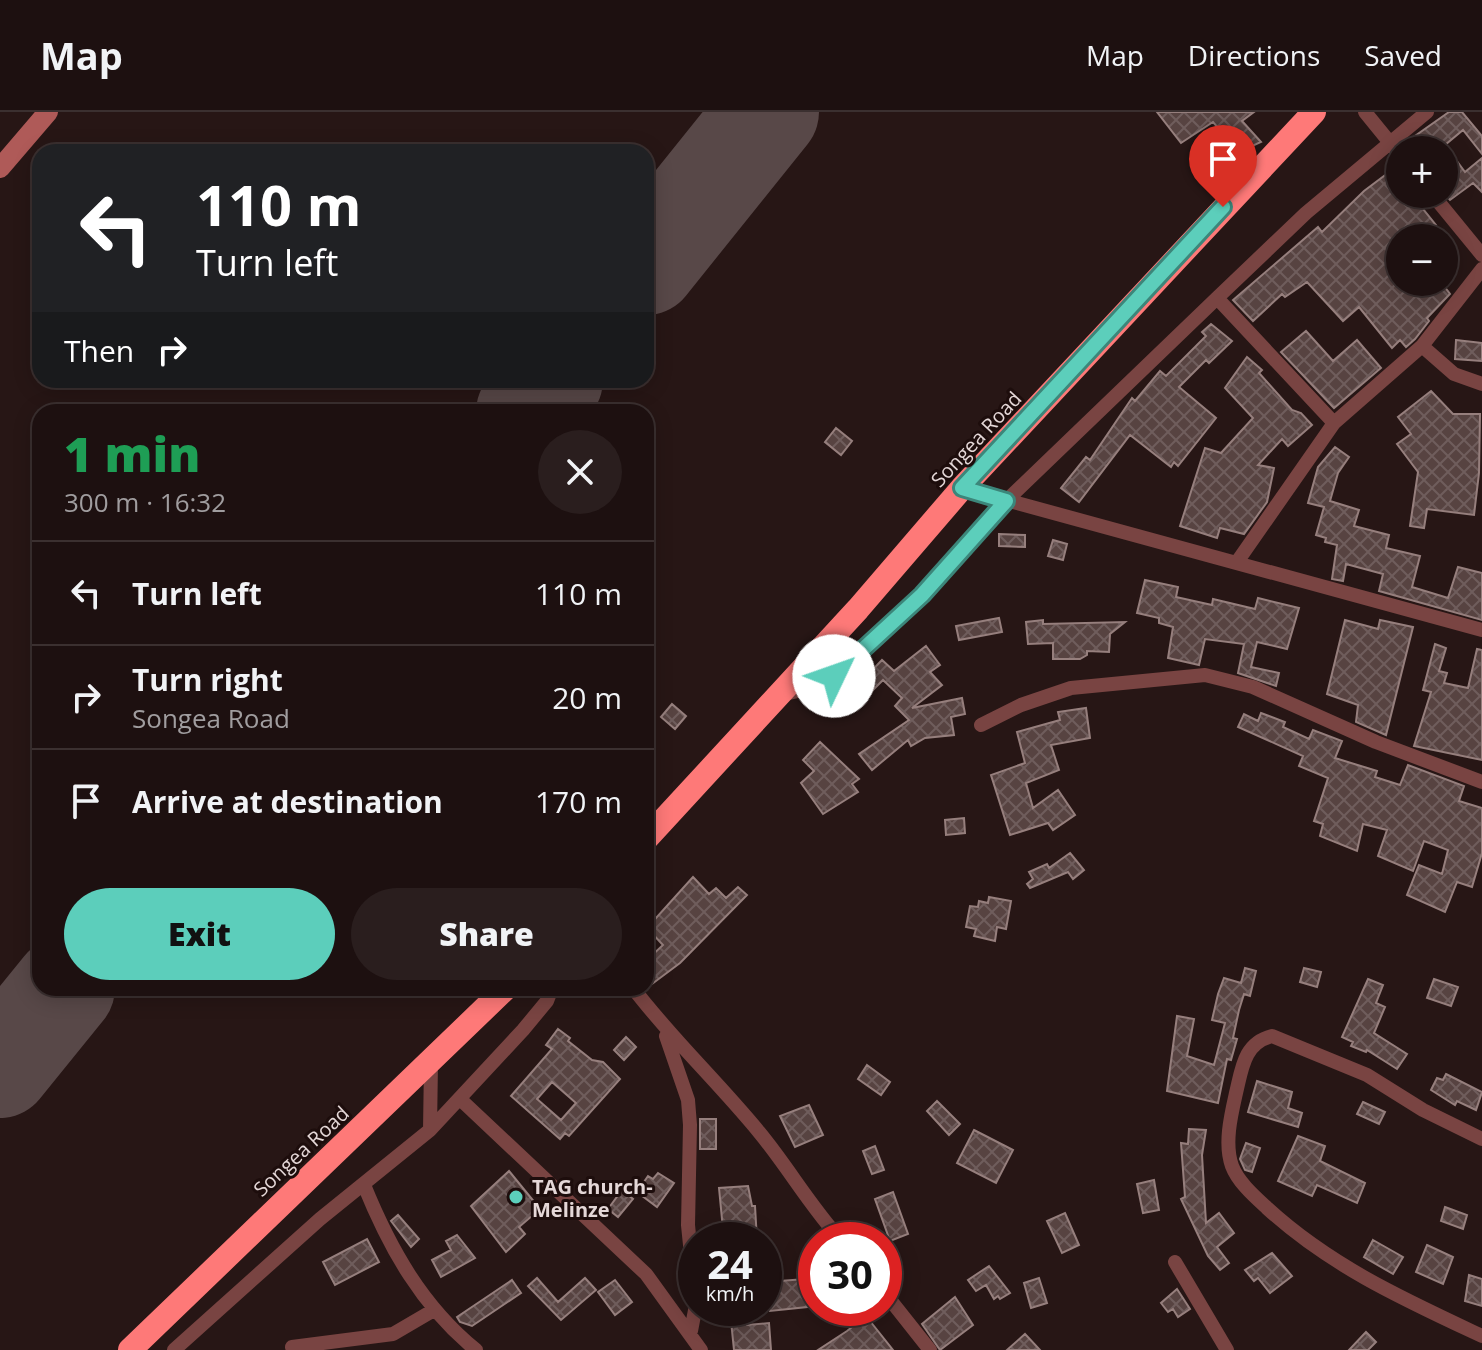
<!DOCTYPE html>
<meta charset="utf-8">
<style>
body{margin:0;font-family:"Open Sans",sans-serif;background:#2a1e1e;color:#f1f3f6;height:100vh;display:flex;flex-direction:column;font-size:30px;white-space:nowrap}
*{box-sizing:border-box;margin:0}
p{font-size:26px;color:#a09d9f}
.icon{flex:none;width:44px;height:44px;fill:none;stroke:currentColor;stroke-width:2;stroke-linecap:round;stroke-linejoin:round}
.map{position:relative;flex:1;overflow:hidden}
.panel{position:absolute;left:32px;top:292px;width:622px;height:592px;display:flex;flex-direction:column;background:#1d1010;border-radius:24px;box-shadow:0 4px 20px #0003,0 0 0 2px #3b3030}
.panel>*{flex:none}
.top-card{position:absolute;left:32px;top:32px;width:622px;height:244px;border-radius:24px;box-shadow:0 4px 20px #0003,0 0 0 2px #3b3030;background:#202124;color:#fff;overflow:hidden}
.buttons{position:absolute;left:1386px;top:24px;display:grid;gap:16px}
.buttons a{display:grid;place-items:center;width:72px;height:72px;border-radius:50%;background:#1d1010;box-shadow:0 4px 20px #0003,0 0 0 2px #3b3030;font-size:40px}
.speed{position:absolute;left:678px;top:1110px;display:flex;gap:16px;font-size:40px;font-weight:700;text-align:center}
.speed>*{display:grid;place-content:center;width:104px;height:104px;border-radius:50%;background:#1d1010;box-shadow:0 4px 20px #0003,0 0 0 2px #3b3030;line-height:1}
.speed small{font-size:20px;font-weight:400}
.speed .limit{border:12px solid #d22;background:#fff;color:#111}
.pin{position:absolute;display:grid;place-items:center;width:68px;height:68px;color:#fff;margin:-82px -34px;border-radius:50% 50% 50% 0;rotate:-45deg;box-shadow:0 0 8px #0007}
.pin .icon{rotate:45deg}
.me{position:absolute;width:88px;margin:-44px;rotate:48deg;stroke-linejoin:round;filter:drop-shadow(0 0 6px #0008)}
.turn{display:flex;align-items:center;gap:28px;height:168px;padding:0 32px;font-size:36px}
.turn .icon{width:104px;height:104px;stroke-width:2.5}
.turn b{display:block;font-size:56px;line-height:68px}
.then{display:flex;align-items:center;height:76px;padding:0 32px;background:#0003;gap:16px;font-size:30px}
.round{display:grid;place-items:center;flex:none;width:84px;height:84px;border-radius:42px;background:#2a1e1e}
.head{display:flex;align-items:center;justify-content:space-between;height:136px;padding:0 32px}
h1{font-size:48px;font-weight:800;line-height:60px;color:#1e9e55}
.cta{display:flex;gap:16px;margin-top:auto;padding:16px 32px}
.cta a{flex:1;height:92px;border-radius:48px;background:#5ccebb;color:#111;font-size:32px;font-weight:800;line-height:92px;text-align:center}
.cta a+a{background:#2a1e1e;color:#f1f3f6}
ul{padding:0;list-style:none}
li{display:flex;align-items:center;gap:24px;height:104px;padding:0 32px;border-top:2px solid #3b3030}
li div{flex:1}
li b{display:block;font-size:30px}
li em{font-style:normal}
header{display:flex;align-items:center;gap:48px;box-sizing:border-box;height:112px;padding:0 40px;background:#1d1010;border-bottom:2px solid #3b3030}
header strong{font-size:38px}
nav{display:flex;gap:44px;margin-inline-start:auto;font-size:28px}
.map>svg:first-child{display:block}
.lines{fill:none;stroke-linecap:round;stroke-linejoin:round}
.runway{stroke:#584848;stroke-width:102}
.building{fill:url(#building-cross-hatch);stroke:#967f7d;stroke-width:2;fill-rule:evenodd}
.street{stroke:#794442;stroke-width:14}
.secondary{stroke:#af5a58;stroke-width:20}
.highway{stroke:#fe7978;stroke-width:24}
.route-casing{stroke:#3c867a;stroke-width:20}
.route{stroke:#5ccebb;stroke-width:14}
.poi-dot{fill:#5ccebb;stroke:#1d0d0c;stroke-width:3}
.labels{text-anchor:middle;dominant-baseline:central;stroke-width:6;stroke-linejoin:round;paint-order:stroke}
.street-label{font-size:20px;fill:#e4d7d7;stroke:#1d0d0c}
.poi-label{font-size:20px;font-weight:bold;fill:#e4d7d7;stroke:#1d0d0c;text-anchor:start}
</style>
<header>
<strong>Map</strong>
<nav><a>Map</a><a>Directions</a><a>Saved</a></nav>
</header>
<div class="map">
<svg width="1482" height="1238" viewBox="0 0 1482 1238">
<defs>
<pattern id="building-cross-hatch" width="8" height="8" patternUnits="userSpaceOnUse" patternTransform="scale(2)"><rect width="8" height="8" fill="#574341"/><path d="M0 0l8 8M0 8l8-8" fill="none" stroke="#6f5d5c"/></pattern>
</defs>
<rect width="100%" height="100%" fill="#271615"/>
<g class="lines">
<path class="runway" d="M646 152 768 0
M527 300 552 268
M0 955 64 876"/>
</g>
<path class="building" d="M1157 0H1254L1242 9 1261 30 1239 40 1213 10 1181 31Z
M1449 0H1462L1482 24V42L1463 18 1445 33 1465 60 1482 46V80L1473 71 1450 88 1444 81V38H1410L1405 31Z
M1392 58 1400 69V82H1411L1436 113 1420 126H1400V170H1441L1450 182 1427 206 1429 209 1415 227 1406 235 1400 228 1392 236 1359 195 1343 209 1307 170 1285 185 1282 182 1253 209 1233 188 1318 115 1322 120 1364 79Z
M1211 212 1232 229 1209 251 1206 248 1179 275 1216 306 1178 354 1174 350 1171 355 1130 323 1079 390 1061 376 1086 345 1090 348 1132 286 1135 289 1160 259 1166 264 1206 224 1202 220Z
M1306 219 1333 249 1357 228 1381 256 1334 296 1281 240Z
M1456 228 1482 231V249L1455 247Z
M1247 245 1262 258 1259 261 1292 298 1301 301 1312 313 1288 334 1282 327 1258 353 1274 356 1267 390 1244 422 1220 416 1217 426 1180 414 1205 336 1221 341 1253 306 1225 276Z
M1431 279 1453 302H1480L1479 361 1474 403 1427 397 1424 416 1410 414 1418 360 1397 332 1411 322 1398 305Z
M836 316 852 329 841 343 825 330Z
M1335 335 1349 345 1338 361 1330 389 1359 398 1354 414 1389 423 1386 436 1420 444 1412 475 1448 486 1458 455 1482 461V508L1379 479 1383 462 1346 452 1343 469 1332 467 1337 433 1325 430 1326 426 1316 423 1324 395 1308 391 1318 355Z
M999 422 1025 423V435L999 434Z
M1053 428 1067 432 1063 448 1048 444Z
M1145 468 1178 475 1176 485 1212 493 1213 487 1255 497 1258 486 1299 496 1287 537 1257 530 1251 555 1279 561 1276 574 1238 561 1244 532 1205 527 1199 553 1168 546 1173 515 1159 511V506L1137 501Z
M999 506 1002 520 959 528 956 514Z
M1043 508V512L1125 510 1110 522 1109 540 1087 539V543L1080 547H1053V531L1028 532 1026 510Z
M1345 508 1378 517 1380 508 1413 515 1386 623 1356 610 1358 593 1327 582Z
M1435 532 1446 536 1439 559 1447 561 1444 571 1468 576 1477 537 1482 538V648L1414 634 1431 580 1423 578Z
M926 534 940 553 930 560 942 573 912 596 962 586 965 602 951 605 954 623 925 626 911 634 908 628 872 658 859 642 909 608 895 594 902 586 883 568 869 582 859 572 882 548 894 559Z
M672 592 686 604 675 617 661 605Z
M1086 596 1090 626 1051 633 1059 658 1026 671 1033 696 1058 678 1075 703 1053 718 1048 711 1010 723 991 663 1025 651 1017 620 1060 608 1058 600Z
M1261 601 1285 610 1283 615 1309 627 1313 618 1342 629 1335 646 1377 659 1375 665 1400 673 1408 653 1464 674 1459 689 1482 696V741L1472 775 1457 770 1445 800 1407 783 1419 753 1442 762 1448 738 1424 729 1413 759 1378 744 1387 718 1363 712 1357 739 1320 724 1323 712 1314 709 1328 666 1299 654 1303 644 1238 615 1244 602 1258 609Z
M820 630 859 667 852 672 858 680 823 702 801 671 814 659 803 648Z
M964 706 965 721 946 723 945 708Z
M1070 741 1084 758 1073 767 1068 760 1030 776 1027 772 1033 767 1029 760 1047 752 1049 756Z
M693 765 709 782 716 776 726 786 738 775 747 783 680 851 652 872 646 865V849L663 833 647 816Z
M989 785 1011 789 1006 817 997 815 995 829 974 824 976 817 966 815 970 794 978 795 979 789 988 791Z
M1245 856 1256 859 1250 884 1244 882 1239 898 1233 926 1237 927 1231 948 1227 947 1218 991 1167 979 1177 904 1194 907 1187 944 1214 953 1225 911 1212 908 1218 882 1224 866 1241 871Z
M1304 856 1321 860 1317 875 1300 870Z
M1368 867 1383 873 1376 891 1385 895 1374 921 1407 942 1397 957 1367 938 1366 940 1351 934 1353 930 1342 925Z
M1434 867 1458 875 1451 894 1427 886Z
M558 917 570 926 568 929 592 948 603 950 620 967 569 1024 565 1021 560 1027 511 984 552 937 546 933ZM552 970 576 991 561 1008 537 987Z
M626 925 636 935 624 948 614 938Z
M867 953 890 970 881 983 858 967Z
M1446 962 1482 980 1476 998 1457 989 1455 993 1431 978 1437 966 1443 968Z
M1257 969 1292 980 1288 996 1302 1001 1298 1015 1248 1000Z
M937 989 960 1012 949 1023 927 999Z
M1363 990 1385 1000 1379 1012 1357 1002Z
M809 993 823 1023 795 1035 780 1004Z
M700 1007H716V1037H700Z
M1189 1017 1206 1018 1202 1043 1206 1111 1219 1101 1234 1121 1217 1135 1229 1151 1220 1158 1208 1144 1181 1087 1185 1085 1181 1031 1188 1032Z
M974 1018 1013 1038 996 1071 957 1051Z
M1298 1024 1325 1034 1320 1049 1365 1071 1357 1091 1317 1073 1312 1084 1278 1069Z
M1246 1031 1260 1036 1252 1060 1245 1058 1240 1047Z
M875 1034 884 1058 872 1062 863 1039Z
M509 1059 540 1097 519 1115 525 1122 506 1140 471 1094Z
M658 1061 674 1071 657 1095 637 1080 648 1064 653 1067Z
M1154 1068 1159 1098 1143 1101 1137 1072Z
M748 1074 752 1094H755L757 1128H724L719 1076Z
M622 1078 633 1087 618 1105 608 1097Z
M893 1080 908 1122 890 1129 875 1087Z
M1445 1095 1467 1103 1463 1117 1441 1109Z
M1065 1101 1079 1133 1062 1141 1047 1109Z
M398 1103 419 1127 411 1135 391 1109Z
M457 1123 475 1146 441 1165 432 1148 451 1138 446 1129Z
M367 1127 379 1150 335 1173 323 1150Z
M1373 1128 1403 1145 1393 1162 1364 1145Z
M1427 1133 1453 1145 1443 1172 1416 1160Z
M1272 1141 1292 1164 1270 1181 1258 1166 1254 1169 1245 1158Z
M989 1154 1010 1181 1000 1187 998 1184 994 1187 986 1173 976 1179 968 1168Z
M1469 1163 1482 1167V1194L1465 1189Z
M537 1166 558 1190 585 1166 596 1178 561 1208 528 1174Z
M1039 1166 1047 1191 1031 1196 1024 1171Z
M805 1167 807 1195 770 1199 767 1170Z
M512 1168 521 1181 472 1214 460 1210 457 1205Z
M615 1168 632 1190 615 1203 598 1180Z
M1177 1177 1190 1197 1178 1205 1173 1197 1168 1200 1161 1191Z
M955 1185 973 1213 940 1238 922 1212Z
M717 1196H744L747 1213 769 1211 771 1238H734L731 1209 720 1211Z
M866 1204 893 1238H818L847 1219Z
M1366 1220 1376 1230 1368 1238H1349Z
M1025 1222 1040 1238H1007Z"/>
<g class="lines">
<path class="street" d="M1365 0 1400 43
M1432 82 1482 143
M1217 186 1334 311
M1422 234 1454 262 1482 272
M962 376 1482 518
M1237 450 1334 311 1422 234 1482 157
M780 583 807 577 834 564 865 536 922 483 1006 389 1217 186 1306 101 1427 0
M981 613 1021 593 1071 576 1205 563 1253 575 1376 630 1482 670
M633 876C672 927 718 970 759 1020 788 1055 810 1094 841 1128
M666 924 688 988 690 1013 688 1113 696 1193 691 1219
M460 987 646 1162 701 1238
M430 1018 431 951
M1482 1027 1423 998 1367 963 1272 924C1244 931 1242 956 1236 981 1231 1003 1224 1032 1232 1054 1238 1070 1254 1084 1267 1096 1330 1154 1405 1188 1482 1224
M364 1073C390 1137 422 1194 476 1238
M1175 1150 1227 1238
M884 1180 930 1238
M292 1235 393 1222 434 1198
M174 1238 320 1107 430 1018 523 918 547 889 552 876"/>
<path class="secondary" d="M0 56 48 0"/>
<path class="highway" d="M646 727 858 497 962 376 1314 0
M130 1238 506 876"/>
</g>
<g class="lines">
<g class="route-casing">
<path id="route" d="M834 564 922 483 1006 389 962 376 1223 95"/>
</g>
<use href="#route" class="route"/>
</g>
<circle class="poi-dot" cx="516" cy="1085" r="8"/>
<g class="labels">
<g class="street-label">
<text transform="translate(976 327) rotate(-47)">Songea Road</text>
<text transform="translate(301 1039) rotate(-43)">Songea Road</text>
</g>
<g class="poi-label">
<text x="532" y="1074">TAG church-<tspan x="532" dy="23">Melinze</tspan></text>
</g>
</g>
</svg>
<div class="buttons">
<a>+</a>
<a>−</a>
</div>
<div class="speed"><div>24<small>km/h</small></div><div class="limit">30</div></div>
<div class="pin" style="left:1223px;top:95px;background:#d93025"><svg class="icon" aria-label="arrive" viewBox="0 0 24 24"><path d="M6 21V4h12l-3 4 3 4H6"/></svg></div>
<svg class="me" style="left:834px;top:564px" viewBox="-20 -20 40 40"><circle r="19" fill="#fff"/><path d="M0-13L10 11 0 6-10 11z" fill="#5ccebb"/></svg>
<div class="top-card">
<div class="turn"><svg class="icon" aria-label="left" viewBox="0 0 24 24"><path d="M17 20v-9H6M10 6l-5 5 5 5"/></svg><div><b>110 m</b>Turn left</div></div>
<div class="then">Then<svg class="icon" aria-label="right" viewBox="0 0 24 24"><path d="M7 20v-9h11M14 6l5 5-5 5"/></svg></div>
</div>
<section class="panel">
<div class="head"><div><h1>1 min</h1><p>300 m · 16:32</p></div><a class="round"><svg class="icon" aria-label="close" viewBox="0 0 24 24"><path d="M6 6l12 12M18 6L6 18"/></svg></a></div>
<ul>
<li><svg class="icon" aria-label="left" viewBox="0 0 24 24"><path d="M17 20v-9H6M10 6l-5 5 5 5"/></svg><div><b>Turn left</b></div><em>110 m</em></li>
<li><svg class="icon" aria-label="right" viewBox="0 0 24 24"><path d="M7 20v-9h11M14 6l5 5-5 5"/></svg><div><b>Turn right</b><p>Songea Road</p></div><em>20 m</em></li>
<li><svg class="icon" aria-label="arrive" viewBox="0 0 24 24"><path d="M6 21V4h12l-3 4 3 4H6"/></svg><div><b>Arrive at destination</b></div><em>170 m</em></li>
</ul>
<div class="cta"><a>Exit</a><a>Share</a></div>
</section>
</div>
